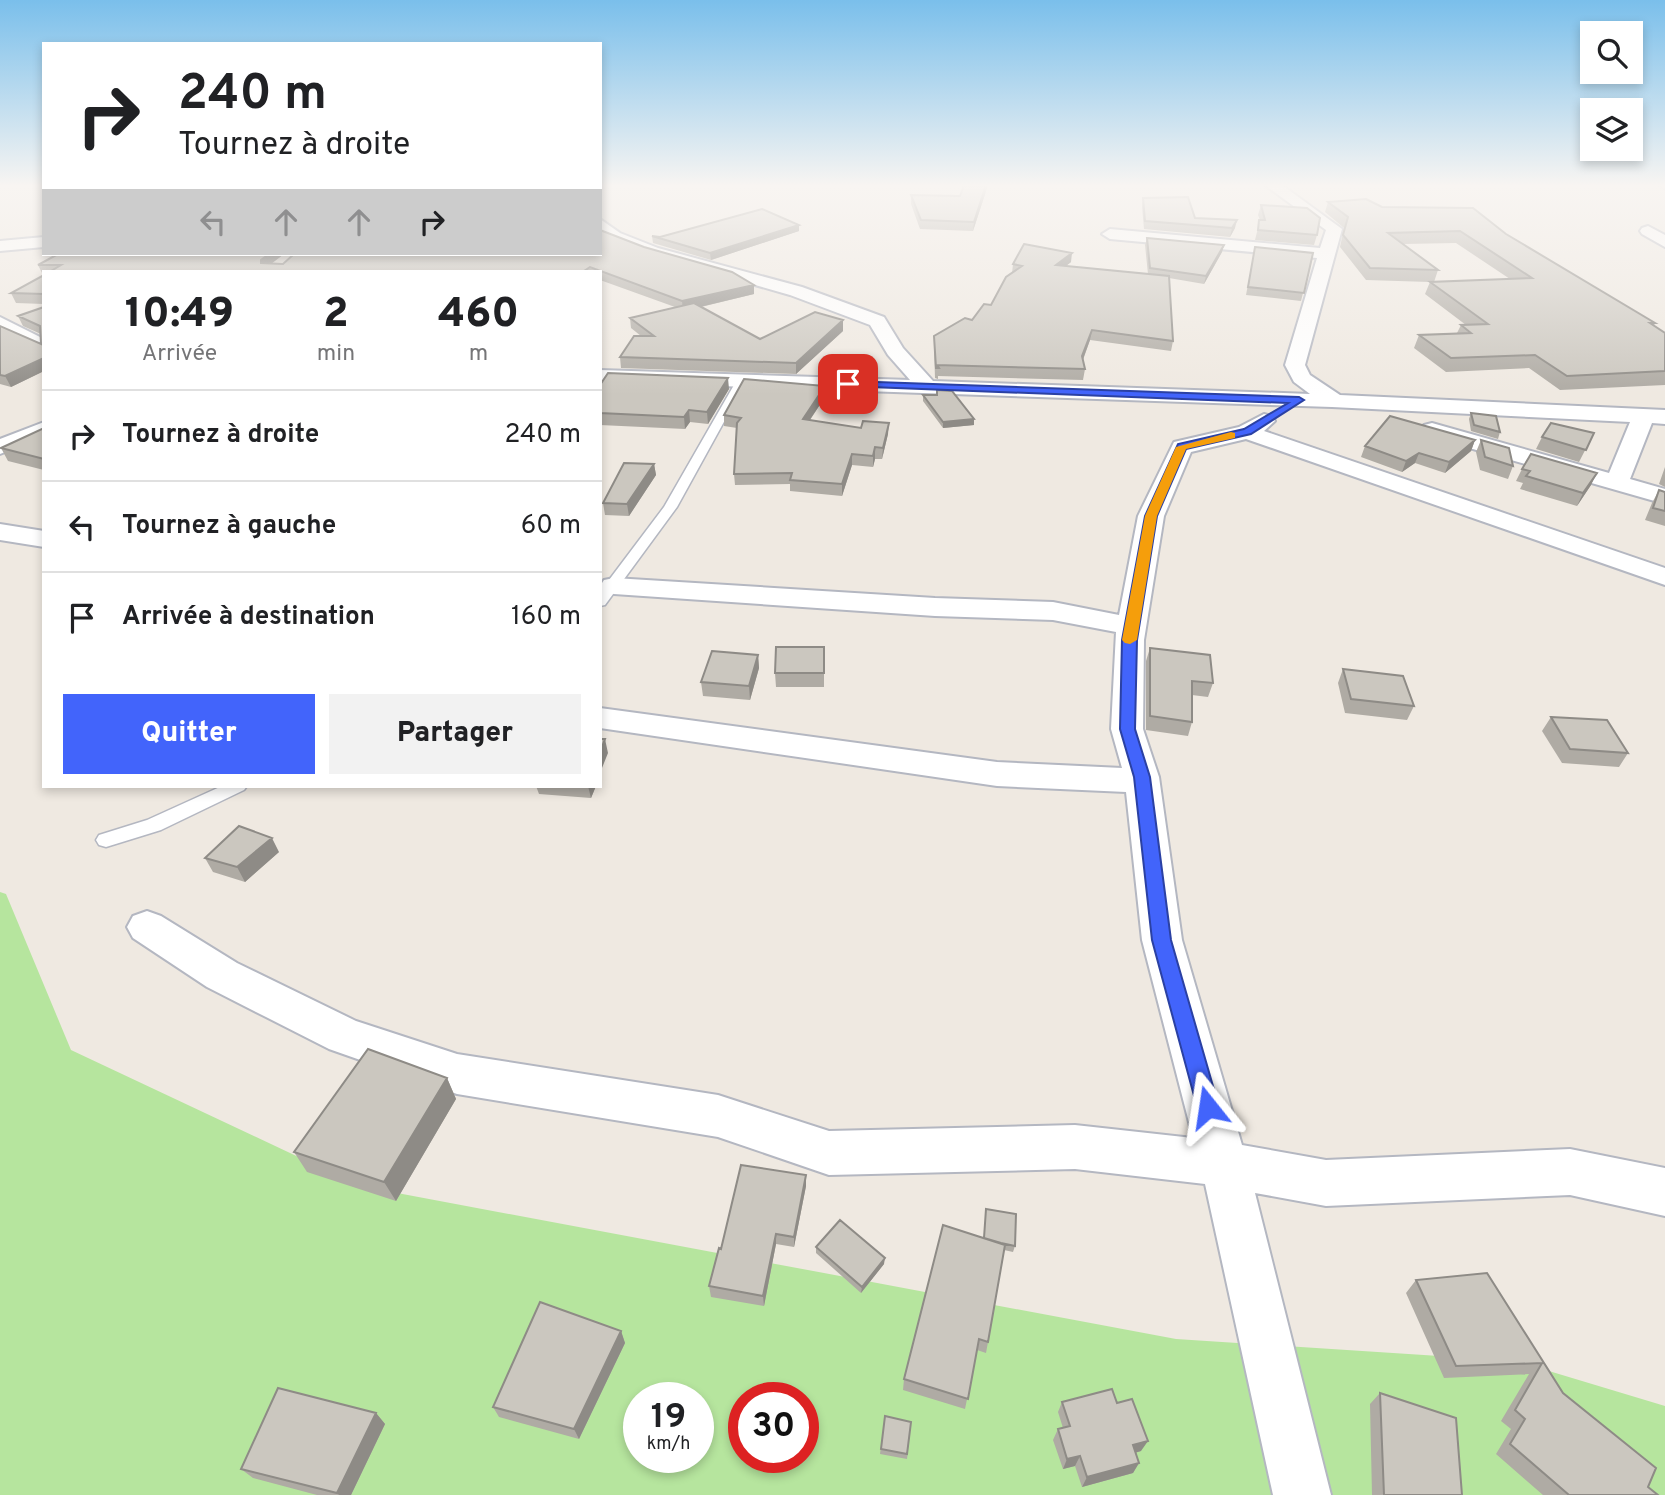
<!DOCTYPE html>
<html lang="fr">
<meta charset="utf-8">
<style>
body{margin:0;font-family:Overpass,sans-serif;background:#f2f2f2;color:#202124;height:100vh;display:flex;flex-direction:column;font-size:26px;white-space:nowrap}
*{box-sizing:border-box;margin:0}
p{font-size:23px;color:#757577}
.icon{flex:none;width:38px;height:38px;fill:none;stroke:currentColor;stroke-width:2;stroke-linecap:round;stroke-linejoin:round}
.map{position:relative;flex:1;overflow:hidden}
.drawer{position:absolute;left:42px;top:270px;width:560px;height:518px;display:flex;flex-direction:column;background:#fff;border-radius:0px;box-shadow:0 4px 10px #0003}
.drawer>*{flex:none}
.guide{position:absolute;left:42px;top:42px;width:560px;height:214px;border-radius:0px;box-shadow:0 4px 10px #0003;background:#fff;color:#202124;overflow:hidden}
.controls{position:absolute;left:1580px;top:21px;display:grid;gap:14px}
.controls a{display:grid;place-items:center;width:63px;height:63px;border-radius:0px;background:#fff;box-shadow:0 4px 10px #0003;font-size:35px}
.speed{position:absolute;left:623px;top:1382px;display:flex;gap:14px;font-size:35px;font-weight:700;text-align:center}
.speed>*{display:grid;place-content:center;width:91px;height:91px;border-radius:50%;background:#fff;box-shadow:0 4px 10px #0003;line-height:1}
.speed small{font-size:18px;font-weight:400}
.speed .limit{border:10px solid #d22;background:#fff;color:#111}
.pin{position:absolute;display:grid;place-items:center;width:60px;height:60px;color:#fff;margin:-30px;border-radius:14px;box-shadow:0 4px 10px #0006}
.me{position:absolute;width:77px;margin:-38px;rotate:345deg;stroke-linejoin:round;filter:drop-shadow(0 0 5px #0008)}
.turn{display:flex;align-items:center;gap:24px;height:147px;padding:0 21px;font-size:32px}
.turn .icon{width:91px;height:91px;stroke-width:2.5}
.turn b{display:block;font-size:49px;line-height:60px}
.lanes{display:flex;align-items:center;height:66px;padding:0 21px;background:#0003;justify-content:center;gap:35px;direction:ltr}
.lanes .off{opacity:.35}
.eta{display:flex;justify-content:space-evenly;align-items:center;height:119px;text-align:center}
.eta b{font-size:42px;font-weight:800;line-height:49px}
.action{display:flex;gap:14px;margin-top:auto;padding:14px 21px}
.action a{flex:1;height:80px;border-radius:0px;background:#4264fb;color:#fff;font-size:28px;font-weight:800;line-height:80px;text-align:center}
.action a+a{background:#f2f2f2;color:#202124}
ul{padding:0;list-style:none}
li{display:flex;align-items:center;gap:21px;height:91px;padding:0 21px;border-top:2px solid #e0e0e0}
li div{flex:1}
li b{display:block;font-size:26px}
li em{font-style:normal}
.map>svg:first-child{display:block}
.green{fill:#b6e59e;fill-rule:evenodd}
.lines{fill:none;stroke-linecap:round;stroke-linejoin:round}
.service-casing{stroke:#b4b7c1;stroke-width:3}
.minor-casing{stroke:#b4b7c1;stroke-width:4}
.service{fill:#fff;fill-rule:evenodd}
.minor{fill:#fff;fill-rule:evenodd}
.wall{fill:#afaba4;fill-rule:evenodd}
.shaded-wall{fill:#8e8b86}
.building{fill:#cbc7bf;stroke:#8e8b86;stroke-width:2}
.route{fill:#4264fb;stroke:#2b41a3;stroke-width:2}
.slow{fill:#f59e0b}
</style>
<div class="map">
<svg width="1665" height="1495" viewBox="0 0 1665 1495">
<rect width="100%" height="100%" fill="#efe9e1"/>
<path class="green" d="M0 892 6 894 71 1050 360 1186 1176 1339 1516 1361 1665 1406V1495H0ZM639 1398H698V1458H639ZM744 1398H803V1458H744Z"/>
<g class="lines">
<g class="service-casing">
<path id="service" d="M1659 185H1665V189Z
M738 378 747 380 677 507 605 605 600 606V592L664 507Z
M222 786H247L244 790 161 830 106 847 99 845 96 840 99 835 147 820Z"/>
</g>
<g class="minor-casing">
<path id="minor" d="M1265 185H1282L1342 229 1305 365 1310 375 1340 395 1665 410V424L1652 423 1630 479 1665 489V504L1424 435 1421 430 1424 425 1432 423 1609 473 1630 422 1332 407 600 382V370L910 380 888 355 870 325 790 295 646 254 608 239 600 232V219L620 233 658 248 802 287 884 317 903 348 933 381 1310 394 1294 382 1285 365 1317 258 1110 239 1102 234 1110 229 1320 248 1326 230Z
M1648 226 1665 235V247L1642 234 1640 231 1642 228Z
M44 237V247L0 251V241Z
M0 317 44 339V353L0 331Z
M1264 414 1272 416 1275 421 1264 431 1665 568V585L1246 439 1191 452 1164 516 1144 640 1143 729 1159 777 1182 940 1242 1145 1326 1160 1570 1149 1665 1168V1216L1570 1195 1326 1206 1255 1193 1331 1495H1273L1205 1184 1075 1169 829 1175 718 1137 457 1094 329 1049 207 987 133 938 127 927 133 916 147 911 161 916 237 963 356 1021 457 1054 718 1095 829 1131 1075 1125 1193 1138 1142 940 1126 792 997 786 600 728V708L997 762 1122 768 1111 729 1116 632 1053 620 935 616 614 594 604 592 600 586 604 580 614 578 935 598 1053 602 1119 615 1138 516 1174 442 1239 427Z
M44 422V437L0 454V439Z
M0 524 44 531V547L0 540Z"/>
</g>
<use href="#service" class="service"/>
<use href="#minor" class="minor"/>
</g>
<path class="wall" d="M988 185 973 231 920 229 911 204V195L960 196Z
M1143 198 1195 218 1235 228 1230 237 1144 229 1142 207Z
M1328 202 1382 207 1506 234 1655 323 1654 326 1665 333V385L1560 390 1529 368 1446 372 1414 348 1419 335 1457 333 1461 325H1466L1425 294 1430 282 1366 280 1340 247 1344 228 1325 212ZM1456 243 1510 279 1434 282 1438 270 1403 244Z
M1261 205 1317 235 1314 245 1255 240 1260 220 1258 215Z
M799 225V231L711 260 653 243 652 236 660 237Z
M1147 238 1224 245 1222 252 1204 284 1169 278 1173 341 1171 351 1090 340 1083 360 1085 369 1083 380 938 376V379L935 378 934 346V336L972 320 991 305 1012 273 1013 264 1071 262 1066 266 1148 274 1145 245Z
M644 247 754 285V294L701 307 760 339 843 331 796 374 621 368 620 357 641 336 631 328 630 318 675 307 600 280V271H44V275H43L38 265 58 254H284L271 264H283Z
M1255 247 1313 253 1301 301 1246 295Z
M44 275V304L16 303 11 293Z
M44 307V371L11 387 0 384V326L41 344V334L23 326 18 316Z
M600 385 729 389 708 424 690 422 685 429 600 425Z
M923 395 974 419V425L943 428 923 401Z
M825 397 810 420 888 434 882 459H875L873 467 852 465 842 496 790 491V484L735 485 734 474 737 428 724 426V415Z
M1471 413 1500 432 1498 439 1471 431 1469 419Z
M44 428V470L8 461 1 448Z
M1594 433 1579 462 1536 449 1542 437Z
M1475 440 1471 451 1445 473 1415 463 1402 472 1361 457 1365 446Z
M1481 440 1513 466 1508 479 1480 470 1476 452Z
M654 464 656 475 629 516 605 515 603 503Z
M1665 467V487L1659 484Z
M1522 469 1591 485 1577 506 1520 489 1523 483 1516 481Z
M1659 490 1665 492V526L1645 520 1652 503Z
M824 647V687H776L775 673Z
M1150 648 1213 683 1208 697 1192 695V722L1188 736 1146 730V661Z
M758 655 759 668 750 700 703 696 701 682Z
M1343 669 1414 706 1407 720 1345 713 1338 683Z
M1551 717 1628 753 1619 767 1562 763 1542 731Z
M536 786H596L591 798 539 794Z
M279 852 245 882 213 872 205 858Z
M447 1078 456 1099 396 1201 307 1172 294 1152Z
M806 1175V1186L794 1247 776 1244 764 1306 711 1297 709 1286 721 1249Z
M986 1209 1015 1246 1013 1252 1004 1250 988 1342 986 1353 977 1350 965 1409 903 1390 904 1379 984 1238Z
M816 1247 884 1264 861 1293 816 1253Z
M1487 1273 1563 1393 1648 1487 1658 1495H1543L1496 1454 1511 1429 1501 1421 1529 1374 1444 1378 1406 1293 1416 1280Z
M621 1331 625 1343 579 1439 499 1417 493 1407Z
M1380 1393 1462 1495H1372L1370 1404Z
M1062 1402 1117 1403 1141 1451 1135 1453 1139 1463 1133 1473 1082 1487 1075 1466 1063 1469 1053 1440 1058 1429 1063 1428 1058 1412Z
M376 1413 385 1424 351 1495H317L253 1478 241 1469Z
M885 1416 911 1422 907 1459 880 1454Z"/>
<path class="shaded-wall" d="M986 185H988L973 231 974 222Z
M1237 220 1235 228 1230 237 1232 228Z
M799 225V231L711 260 710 253Z
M1224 245 1222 252 1204 284 1206 276Z
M1072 253 1071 262 1054 275 1056 265Z
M269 254H284L264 269 261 263V260Z
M754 285V294L683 311 682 301Z
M843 320V331L796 374V363Z
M1092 330 1090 340 1080 367 1082 356Z
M44 358V371L11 387 5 376Z
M728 378 729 389 708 424 707 412Z
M825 386V397L803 430V419Z
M689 410 690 422 685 429 684 417Z
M974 419V425L943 428V422Z
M889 423 888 434 882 459 883 448Z
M1475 440 1471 451 1445 473 1449 462Z
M875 447V459L873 467V456Z
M1419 453 1415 463 1402 472 1406 461Z
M852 454V465L842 496V484Z
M654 464 656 475 629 516 627 504Z
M1597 473 1591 485 1577 506 1583 493Z
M758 655 759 668 750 700 749 686Z
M605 739 608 753 600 773V752Z
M588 786H596L591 798Z
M272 838 279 852 245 882 237 867Z
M447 1078 456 1099 396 1201 384 1182Z
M806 1175V1186L794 1247V1237Z
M776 1234V1244L764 1306 763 1296Z
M885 1258 884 1264 861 1293 862 1287Z
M621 1331 625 1343 579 1439 574 1429Z
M376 1413 385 1424 351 1495H339L337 1493Z
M1148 1441 1141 1451 1127 1455 1133 1445Z
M1080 1456 1075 1466 1063 1469 1067 1459Z
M1139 1463 1133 1473 1082 1487 1087 1477Z"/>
<path class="building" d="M964 185H986L974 222 921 220 911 195 960 196Z
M1188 197 1195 218 1237 220 1232 228 1145 221 1143 198Z
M1366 199 1382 207 1473 208 1506 234 1655 323H1650L1665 333V371L1567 376 1535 355 1451 358 1419 335 1471 333 1461 325 1488 324 1430 282 1532 278 1460 231 1388 233 1438 270 1370 268 1343 235 1348 217 1328 202Z
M1261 205 1307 208 1320 218 1317 235 1258 230 1259 220H1265Z
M762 209 799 225 710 253 652 236 660 237Z
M600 230 644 247 732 272 754 285 682 301 590 267 584 271H51L61 265H38L58 254H269L261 260V263L283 264 294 254H600Z
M1147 238 1224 245 1206 276 1150 268Z
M1024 244 1072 253 1056 265 1169 276 1173 341 1092 330 1082 356 1085 369 937 365 939 368H936L934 336 965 318 972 320 984 304 991 305 1006 277 1022 266 1013 264Z
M1255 247 1313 253 1304 293 1248 287Z
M44 275V294L11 293Z
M694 303 760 339 815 312 843 320 796 363 620 357 634 336H654L630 318Z
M44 307V358L5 376 0 375V326L41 344 40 326 18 316Z
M608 373 728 378 707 412 689 410 684 417 600 413V385Z
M744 379 825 386 803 419 861 428 863 421 889 423 883 448 875 447 873 456 852 454 842 484 790 480 792 473 734 474 737 423 741 418 724 415Z
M937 390 952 391 974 419 943 422 923 395H937Z
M1471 413 1496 416 1500 432 1474 425Z
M1390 416 1475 440 1449 462 1419 453 1406 461 1365 446Z
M1551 423 1594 433 1586 450 1542 437Z
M44 428V459L1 448Z
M1481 440 1509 448 1513 466 1485 457Z
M1531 454 1597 473 1583 493 1526 476 1530 471 1522 469Z
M624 463 654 464 627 504 603 503Z
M1659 490 1665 492V511L1653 508Z
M776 647H824V673H775Z
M1150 648 1210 655 1213 683 1192 681V722L1150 716Z
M712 651 758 655 749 686 701 682Z
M1343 669 1403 676 1414 706 1351 699Z
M1551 717 1607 720 1628 753 1570 749Z
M600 739H605L600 752Z
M239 826 272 838 237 867 205 858Z
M368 1049 447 1078 384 1182 294 1152Z
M741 1165 806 1175 794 1237 776 1234 763 1296 709 1286 719 1248 721 1249Z
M986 1209 1016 1214 1015 1246 1001 1243 984 1238Z
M840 1220 885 1258 862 1287 816 1247Z
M943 1225 1005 1245 988 1342 979 1339 968 1399 904 1379Z
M1487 1273 1563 1393 1656 1468 1648 1487 1658 1495H1569L1510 1444 1525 1419 1515 1410 1542 1363 1456 1366 1416 1280Z
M540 1302 621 1331 574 1429 493 1407Z
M278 1388 376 1413 337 1493 241 1469Z
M1112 1389 1117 1403 1132 1399 1148 1441 1133 1445 1139 1463 1087 1477 1080 1456 1067 1459 1058 1429 1070 1426 1062 1402Z
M1380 1393 1456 1418 1462 1495H1384Z
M885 1416 911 1422 907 1454 881 1449Z"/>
<linearGradient id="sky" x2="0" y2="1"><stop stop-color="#7abfeb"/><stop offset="0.47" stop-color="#f8f5f2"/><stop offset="1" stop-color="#f8f5f2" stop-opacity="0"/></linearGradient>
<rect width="1665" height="395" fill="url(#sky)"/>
<path class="route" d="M848 381 1299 397 1304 400 1251 434 1186 449 1157 516 1137 640 1135 729 1150 777 1171 940 1219 1107 1216 1114 1208 1117 1200 1114 1197 1107 1152 940 1134 777 1120 729 1122 640 1145 516 1178 444 1244 429 1288 403 845 386V382Z"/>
<path class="slow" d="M1231 432 1235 433V438L1186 449 1157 516 1137 640 1130 644 1125 643 1122 640 1145 516 1176 447Z"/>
</svg>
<div class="controls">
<a><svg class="icon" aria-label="search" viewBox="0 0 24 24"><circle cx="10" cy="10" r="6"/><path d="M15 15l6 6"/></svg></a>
<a><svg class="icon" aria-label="layers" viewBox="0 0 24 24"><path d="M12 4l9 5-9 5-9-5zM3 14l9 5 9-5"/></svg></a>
</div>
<div class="speed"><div>19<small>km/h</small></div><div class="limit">30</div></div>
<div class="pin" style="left:848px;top:384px;background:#d93025"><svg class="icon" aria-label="arrive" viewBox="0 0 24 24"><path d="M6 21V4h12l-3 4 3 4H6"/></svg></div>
<svg class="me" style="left:1208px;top:1107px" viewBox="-20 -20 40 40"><path d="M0-17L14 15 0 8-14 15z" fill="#4264fb" stroke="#fff" stroke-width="4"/></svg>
<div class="guide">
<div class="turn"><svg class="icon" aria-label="right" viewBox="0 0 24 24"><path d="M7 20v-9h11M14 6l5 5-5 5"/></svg><div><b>240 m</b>Tournez à droite</div></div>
<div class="lanes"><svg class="icon off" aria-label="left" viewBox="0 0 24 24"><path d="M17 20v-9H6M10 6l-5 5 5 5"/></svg><svg class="icon off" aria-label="ahead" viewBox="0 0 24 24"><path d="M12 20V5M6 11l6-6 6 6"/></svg><svg class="icon off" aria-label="ahead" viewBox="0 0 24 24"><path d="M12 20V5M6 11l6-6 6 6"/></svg><svg class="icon" aria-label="right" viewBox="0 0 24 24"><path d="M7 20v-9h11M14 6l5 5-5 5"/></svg></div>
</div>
<section class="drawer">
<div class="eta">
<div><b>10:49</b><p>Arrivée</p></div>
<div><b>2</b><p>min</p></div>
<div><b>460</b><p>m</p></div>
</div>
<ul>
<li><svg class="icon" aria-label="right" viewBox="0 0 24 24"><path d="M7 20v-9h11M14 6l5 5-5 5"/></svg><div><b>Tournez à droite</b></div><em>240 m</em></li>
<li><svg class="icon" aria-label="left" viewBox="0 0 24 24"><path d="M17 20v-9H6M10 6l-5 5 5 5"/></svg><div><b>Tournez à gauche</b></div><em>60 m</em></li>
<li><svg class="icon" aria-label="arrive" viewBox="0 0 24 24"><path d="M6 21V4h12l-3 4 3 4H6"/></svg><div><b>Arrivée à destination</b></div><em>160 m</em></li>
</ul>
<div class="action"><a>Quitter</a><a>Partager</a></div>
</section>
</div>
